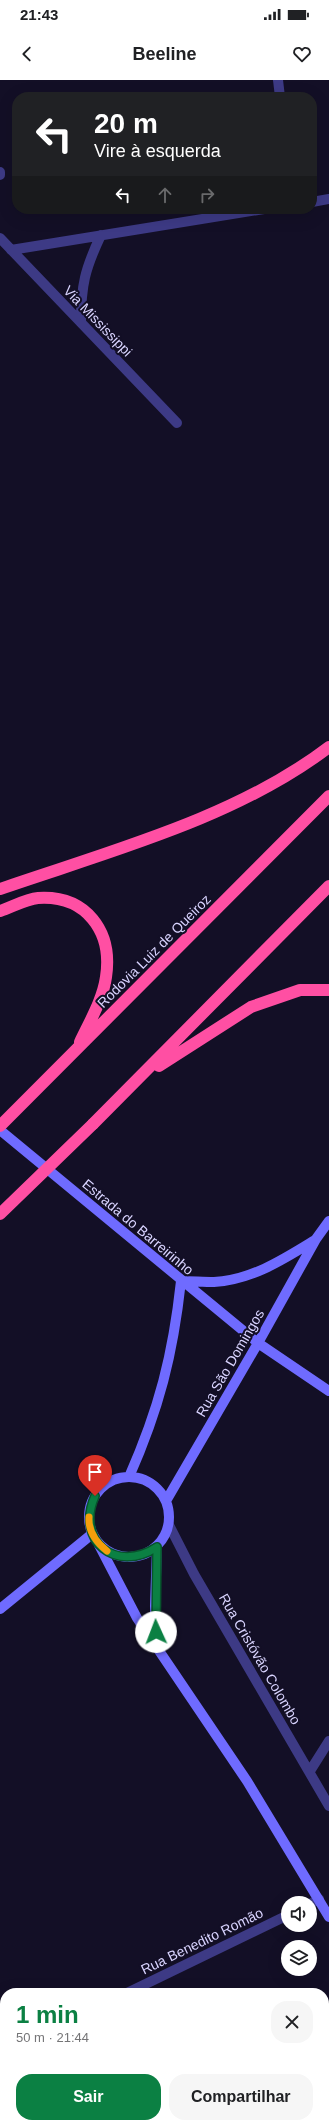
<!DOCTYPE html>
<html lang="pt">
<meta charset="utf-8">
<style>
body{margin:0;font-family:Helvetica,sans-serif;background:#f6f6f6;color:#202124;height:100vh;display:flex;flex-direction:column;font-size:15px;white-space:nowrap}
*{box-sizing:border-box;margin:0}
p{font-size:13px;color:#757577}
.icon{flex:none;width:22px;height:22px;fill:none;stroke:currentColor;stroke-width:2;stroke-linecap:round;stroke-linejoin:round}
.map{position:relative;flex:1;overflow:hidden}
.drawer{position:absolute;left:0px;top:1908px;width:329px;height:140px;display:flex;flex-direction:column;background:#fff;border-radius:16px 16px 0 0;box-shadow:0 4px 16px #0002}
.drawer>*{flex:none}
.top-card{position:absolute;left:12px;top:12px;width:305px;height:122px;border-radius:16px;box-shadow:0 4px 16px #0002;background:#202124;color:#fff;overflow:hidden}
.tools{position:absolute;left:281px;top:1816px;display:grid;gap:8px}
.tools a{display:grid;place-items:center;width:36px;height:36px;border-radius:50%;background:#fff;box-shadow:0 4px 16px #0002;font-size:20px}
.pin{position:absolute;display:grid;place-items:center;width:34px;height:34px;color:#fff;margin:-41px -17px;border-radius:50% 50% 50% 0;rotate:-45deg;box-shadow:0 0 4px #0007}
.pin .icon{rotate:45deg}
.me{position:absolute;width:44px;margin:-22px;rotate:358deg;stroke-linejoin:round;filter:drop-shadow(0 0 3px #0008)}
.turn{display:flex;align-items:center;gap:14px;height:84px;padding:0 16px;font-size:18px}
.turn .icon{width:52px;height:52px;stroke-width:2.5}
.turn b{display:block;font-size:28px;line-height:34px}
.lanes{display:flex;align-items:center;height:38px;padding:0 16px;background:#0003;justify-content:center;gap:20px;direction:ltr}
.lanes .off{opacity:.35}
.round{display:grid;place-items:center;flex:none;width:42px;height:42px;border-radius:16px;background:#f6f6f6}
.overview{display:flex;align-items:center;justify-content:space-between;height:68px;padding:0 16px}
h1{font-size:24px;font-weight:700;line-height:30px;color:#0b8043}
.primary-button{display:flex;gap:8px;margin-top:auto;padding:8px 16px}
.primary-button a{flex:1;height:46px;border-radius:16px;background:#0b8043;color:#fff;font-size:16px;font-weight:700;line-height:46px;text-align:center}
.primary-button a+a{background:#f6f6f6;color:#202124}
.status{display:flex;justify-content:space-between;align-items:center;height:28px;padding:0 20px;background:#fff;direction:ltr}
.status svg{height:11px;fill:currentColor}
header{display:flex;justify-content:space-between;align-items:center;height:52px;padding:0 16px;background:#fff;font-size:18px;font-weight:700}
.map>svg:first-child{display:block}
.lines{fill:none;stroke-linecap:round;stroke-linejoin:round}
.street{stroke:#3d3a85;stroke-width:10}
.secondary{stroke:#6f6bff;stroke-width:10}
.highway{stroke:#ff4fa3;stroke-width:12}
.highway-bridge{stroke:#ff4fa3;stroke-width:12}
.route-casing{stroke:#07532c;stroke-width:10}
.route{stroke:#0b8043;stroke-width:7}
.slow{stroke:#f59e0b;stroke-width:7}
.labels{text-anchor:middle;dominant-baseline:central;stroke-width:4;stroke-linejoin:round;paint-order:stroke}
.street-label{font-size:14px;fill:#d9d4ff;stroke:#130f26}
</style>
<div class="status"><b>21:43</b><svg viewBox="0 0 49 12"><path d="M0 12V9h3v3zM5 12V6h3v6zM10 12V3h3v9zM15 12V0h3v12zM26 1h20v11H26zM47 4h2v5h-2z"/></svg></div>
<header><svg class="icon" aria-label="back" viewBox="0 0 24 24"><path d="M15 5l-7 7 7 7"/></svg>Beeline<svg class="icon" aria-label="heart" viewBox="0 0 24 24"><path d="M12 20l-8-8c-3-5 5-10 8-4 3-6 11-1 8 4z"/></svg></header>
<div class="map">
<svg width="329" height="2048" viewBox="0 0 329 2048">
<rect width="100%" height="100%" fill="#130f26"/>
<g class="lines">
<path class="street" d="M278 0 280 17
M0 92V95
M312 122 329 119
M0 158 177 343
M11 170 264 129
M81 242C81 205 85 189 101 155
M169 1445 194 1494 329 1726
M310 1691 329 1661
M310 1824 319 1819
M127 1913 288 1835
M0 1975 5 1973
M0 1997 5 2002
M43 2043 48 2048"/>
<path class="secondary" d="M0 1050 258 1263 329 1311
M181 1201C192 1201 203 1202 214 1202 252 1200 284 1179 315 1160
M89 1437a40 40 0 1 1 80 0a40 40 0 1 1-80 0Z
M129 1397C159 1329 173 1275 181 1201
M166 1421 258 1263 316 1159 329 1141
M99 1465 137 1538 247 1701 329 1837
M0 1529 92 1454
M156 1565 155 1526 157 1467"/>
<path class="highway" d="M0 809C110 771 236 738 329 667
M0 831C12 827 26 819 38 818 86 815 113 851 106 897 103 919 90 941 80 962
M159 986 251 927 300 910H329
M93 1044 329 806
M0 1046 329 716"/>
<path class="highway-bridge" d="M0 1134 93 1044"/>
</g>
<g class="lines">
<g class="route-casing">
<path id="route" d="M95 1416C75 1461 116 1494 157 1467L156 1552"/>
</g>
<use href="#route" class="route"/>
<path class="slow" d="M89 1437C88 1451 97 1463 107 1471"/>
</g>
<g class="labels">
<g class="street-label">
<text transform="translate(98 241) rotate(46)">Via Mississippi</text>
<text transform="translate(154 871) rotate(-45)">Rodovia Luiz de Queiroz</text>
<text transform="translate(138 1147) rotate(40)">Estrada do Barreirinho</text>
<text transform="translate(230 1283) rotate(-60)">Rua São Domingos</text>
<text transform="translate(260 1579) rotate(60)">Rua Cristóvão Colombo</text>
<text transform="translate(202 1861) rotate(-26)">Rua Benedito Romão</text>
</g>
</g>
</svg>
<div class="tools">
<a><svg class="icon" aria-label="sound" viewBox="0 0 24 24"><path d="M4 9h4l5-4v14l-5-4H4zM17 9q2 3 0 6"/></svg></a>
<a><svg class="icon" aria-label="layers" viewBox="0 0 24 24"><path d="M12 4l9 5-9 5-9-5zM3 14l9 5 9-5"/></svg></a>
</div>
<div class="pin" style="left:95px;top:1416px;background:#d93025"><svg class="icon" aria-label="arrive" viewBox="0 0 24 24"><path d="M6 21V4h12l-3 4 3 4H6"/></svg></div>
<svg class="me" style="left:156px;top:1552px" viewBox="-20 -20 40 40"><circle r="19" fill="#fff"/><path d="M0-13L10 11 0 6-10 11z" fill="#0b8043"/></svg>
<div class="top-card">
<div class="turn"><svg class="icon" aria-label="left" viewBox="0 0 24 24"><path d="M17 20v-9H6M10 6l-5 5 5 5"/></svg><div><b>20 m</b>Vire à esquerda</div></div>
<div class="lanes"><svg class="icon" aria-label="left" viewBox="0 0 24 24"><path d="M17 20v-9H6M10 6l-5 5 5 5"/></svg><svg class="icon off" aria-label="ahead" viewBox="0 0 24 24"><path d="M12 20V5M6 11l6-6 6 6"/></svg><svg class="icon off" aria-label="right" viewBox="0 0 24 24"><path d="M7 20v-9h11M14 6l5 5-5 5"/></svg></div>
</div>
<section class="drawer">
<div class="overview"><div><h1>1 min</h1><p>50 m · 21:44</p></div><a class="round"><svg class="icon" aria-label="close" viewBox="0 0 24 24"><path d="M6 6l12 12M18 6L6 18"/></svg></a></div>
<div class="primary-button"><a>Sair</a><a>Compartilhar</a></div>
</section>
</div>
